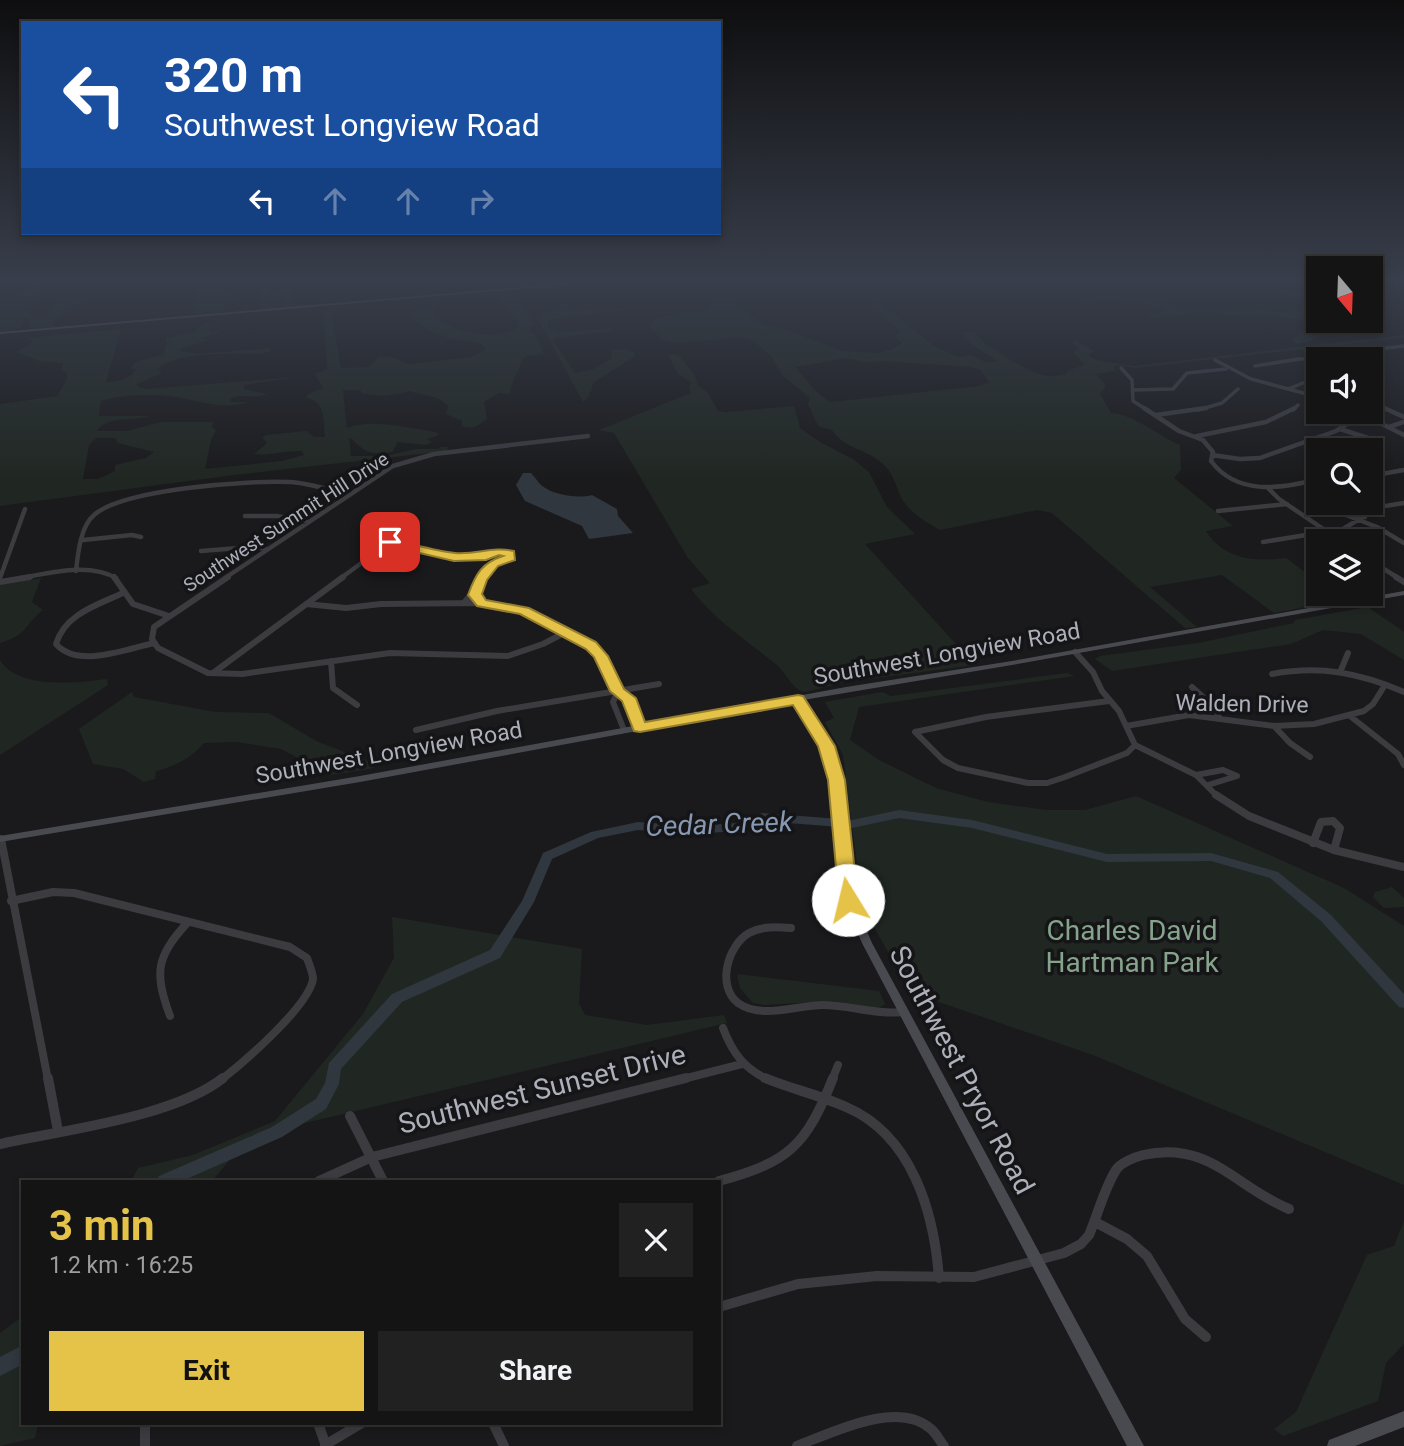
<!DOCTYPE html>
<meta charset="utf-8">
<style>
body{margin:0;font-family:Roboto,sans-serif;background:#212122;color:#f1f3f6;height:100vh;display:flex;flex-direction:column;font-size:26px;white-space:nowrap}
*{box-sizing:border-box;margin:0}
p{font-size:23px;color:#9d9ea0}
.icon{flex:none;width:38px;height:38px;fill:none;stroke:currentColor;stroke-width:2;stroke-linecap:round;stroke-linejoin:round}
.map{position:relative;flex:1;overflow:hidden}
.side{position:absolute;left:21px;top:1180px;width:700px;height:245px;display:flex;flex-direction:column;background:#141415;border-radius:0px;box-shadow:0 4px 10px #0003,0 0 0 2px #333334}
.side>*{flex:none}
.guide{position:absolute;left:21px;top:21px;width:700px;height:214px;border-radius:0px;box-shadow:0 4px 10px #0003,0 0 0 2px #333334;background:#1a4fa0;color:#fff;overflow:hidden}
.needle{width:46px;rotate:161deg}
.fabs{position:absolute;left:1306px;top:256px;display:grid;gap:14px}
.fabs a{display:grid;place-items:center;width:77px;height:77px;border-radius:0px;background:#141415;box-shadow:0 4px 10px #0003,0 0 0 2px #333334;font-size:35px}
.pin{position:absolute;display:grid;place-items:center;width:60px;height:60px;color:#fff;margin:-30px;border-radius:14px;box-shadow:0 4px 10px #0006}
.me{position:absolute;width:77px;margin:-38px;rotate:351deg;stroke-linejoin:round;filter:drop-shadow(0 0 5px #0008)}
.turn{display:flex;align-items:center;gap:24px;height:147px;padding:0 28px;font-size:32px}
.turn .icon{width:91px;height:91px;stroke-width:2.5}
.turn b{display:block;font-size:49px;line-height:60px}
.lanes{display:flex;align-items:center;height:66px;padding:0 28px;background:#0003;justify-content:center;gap:35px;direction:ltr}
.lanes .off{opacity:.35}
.round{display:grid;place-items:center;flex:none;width:74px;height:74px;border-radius:0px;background:#212122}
.head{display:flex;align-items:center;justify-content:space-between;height:119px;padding:0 28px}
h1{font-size:42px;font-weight:700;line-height:52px;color:#e5c348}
.primary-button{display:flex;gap:14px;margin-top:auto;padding:14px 28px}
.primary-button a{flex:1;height:80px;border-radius:0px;background:#e5c348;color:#111;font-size:28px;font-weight:700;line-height:80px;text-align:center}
.primary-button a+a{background:#212122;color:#f1f3f6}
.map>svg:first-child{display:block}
.green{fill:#202722;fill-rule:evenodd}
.water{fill:#30373f}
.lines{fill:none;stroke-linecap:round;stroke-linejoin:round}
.river{fill:#30373f;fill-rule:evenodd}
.street-far4{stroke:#3b3b40;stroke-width:3.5}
.street-far3{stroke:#3b3b40;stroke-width:4.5}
.street-far2{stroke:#3b3b40;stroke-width:6}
.street-far1{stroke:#3b3b40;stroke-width:8}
.street{stroke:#3b3b40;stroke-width:10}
.secondary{fill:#494a50;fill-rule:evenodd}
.route{fill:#e5c348;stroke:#957f2f;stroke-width:2}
.labels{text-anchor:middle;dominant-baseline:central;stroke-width:7;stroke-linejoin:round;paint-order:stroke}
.far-street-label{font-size:19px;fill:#adb0ba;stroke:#151517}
.street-label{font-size:23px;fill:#adb0ba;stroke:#151517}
.near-water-label{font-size:28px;font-style:italic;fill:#8799b2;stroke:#151517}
.near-park-label{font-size:28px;fill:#86a48b;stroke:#151517}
.near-street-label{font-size:28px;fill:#adb0ba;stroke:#151517}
</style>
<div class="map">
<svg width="1404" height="1446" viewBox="0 0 1404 1446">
<rect width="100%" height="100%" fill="#1a1a1c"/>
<path class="green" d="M36 279H44L28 315H47L58 303 80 299 87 301C74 309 61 310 52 324L56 327 33 329 29 327 30 319 25 318 20 328 0 332V299L29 291Z
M293 279H321L272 283 268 294 279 293 280 288 292 286 291 306 325 304 281 308 283 297 272 298 274 308 261 310 260 284Z
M175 283 220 288 239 296 222 309 231 312 196 313 192 304 198 290 171 285Z
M1274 287 1318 297V320L1365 321 1355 324 1325 323 1322 334 1310 341 1296 344 1292 340 1310 327 1309 322 1297 319 1201 312 1153 318 1146 316 1168 309 1125 302 1059 296 1141 295 1147 300 1180 305H1214L1283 312 1315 306 1313 303 1278 291Z
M727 294 731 300 763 325 787 330 843 351 877 353 891 350 902 343 895 336 901 332 868 304 879 302 934 346 959 357 971 355 987 363 997 361 973 345 962 333 974 332C983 345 1032 375 1047 376 1053 377 1059 375 1065 375L1069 370 1085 365 1073 352 1079 349 1071 342 1076 341 1095 351 1088 355 1096 360 1133 366 1404 335V338L1136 368 1117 365 1113 368 1117 370 1096 374 1106 386 1100 394 1111 413C1134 414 1158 436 1180 445L1181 470 1174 478 1233 526 1206 531C1224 560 1255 562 1286 558L1318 582V593H1333L1343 600 1274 613 1222 575 1150 587 1197 627 1185 628 1052 513 1037 510 940 530C926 522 911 514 902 499 896 488 895 476 885 466 871 450 843 449 832 430L818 426 808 404 810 398 782 375 771 356 751 339 741 337 679 343 662 340 649 326 656 318 678 315 681 312H702ZM846 358 867 362 885 361 970 367 980 370 989 382 979 386 831 402C824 400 799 374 796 367Z
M501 296 519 299 534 324 528 330 537 337 544 354 528 356 522 359C519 372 511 381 510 394L499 393 484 402 487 419C478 426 472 430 462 426V421L446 414 448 406C436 393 424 397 410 391 388 396 386 396 363 394L360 390H343L347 428C373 418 408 428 436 432L439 435 427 439 432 442 426 445 398 442 392 452C365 456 366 451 349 437L351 456H386L416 449H438L441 447H448L447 451 226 476 0 506V404L57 396 67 379V373L62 370 63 363 39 361 16 352 32 343V340L28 338 121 329 106 382C117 382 129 380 136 370L131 368 137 361 163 355 167 343 165 338 193 333 204 323 211 322 209 331 221 332 202 338 208 340 182 348 180 351 198 354 271 348V351C258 357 246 353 232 354 209 354 175 354 157 369L162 373 137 384 139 387 146 389 296 377 244 385V389L267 394C255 400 242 392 230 399L231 402H248C220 412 195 398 167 396 147 394 121 395 101 401L99 416H149C132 422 107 415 97 431H127L161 422H213L212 427 216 430 211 440 205 469 282 461 304 455 301 451C285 450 269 456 254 454L267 443 262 437 267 435 306 431 314 437H325C323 420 326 402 307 398V395L323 388 315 374 327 369 323 312H331L341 368 369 367 378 357 389 356 409 364 471 357 486 350 481 344C462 340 442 338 426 329 419 325 415 319 408 315L426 304 433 305 434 315C448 331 502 344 519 326L518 322 500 303ZM96 438H115L118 443 154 452 146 458 115 465V471L98 479H83L89 445Z
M573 303 574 308 581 310 637 308 548 320V328L558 332 612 328 613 331 555 338 554 342 575 373 594 369 612 358 611 350 627 349 634 352V357L594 382 588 398 583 402 536 315 552 311V305Z
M673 354 679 356 694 374 698 385 708 393 718 411 727 412 794 406 800 428 820 442 853 459 869 472 887 507 915 534 865 544 975 665 846 682 805 692C793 690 787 675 778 666 748 641 715 621 691 589L710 583 688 558 614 433 599 430 691 393 689 387 691 382 678 374 669 356Z
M41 578 32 602 43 610C22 627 29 634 0 643V585Z
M1368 607 1404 632V660L1361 634 1323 630 1291 644 1112 671 1095 659 1100 656 1198 643 1294 623 1295 620Z
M0 660C18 690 78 683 107 679L108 685 0 755Z
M1067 673 1074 676 859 707 850 740 879 760 936 788 988 802 1046 810H1085L1136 796 1344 888 1404 926V999L1328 917 1271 872 1203 853 1110 856 1036 839 1055 847 1107 858 1211 857 1274 875 1326 918 1375 977 1404 1003V1185L1093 1055 910 992 867 914 861 896 843 755 825 722 834 718 825 702 882 692 891 696Z
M132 692 134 697 215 712 269 713 316 741 368 761 374 768 331 775 281 749 236 742 204 743C191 758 176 766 156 771L155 779 144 782 123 769 93 764 79 729Z
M1392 887 1404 898V907L1384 908 1373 897 1375 892Z
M392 917 582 949 579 1003 585 1015 647 1025 724 1015 727 1023 250 1136 212 1181H131L138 1168 193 1155 275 1121 363 1014 394 958Z
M737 974 879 991 885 1004 879 1008 833 1001 765 1005 753 1003 740 988Z
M1404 1221V1344L1386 1363 1378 1401 1283 1436 1274 1429 1296 1412 1367 1255 1394 1246Z
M23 1316V1423H38L35 1438 0 1446V1333Z"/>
<path class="water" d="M523 473H531C535 477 538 482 541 485 552 495 579 499 592 495L617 509 618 516 633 533 589 539 582 526 525 501 516 485Z"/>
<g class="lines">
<path class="river" d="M899 810 972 820 1107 854 1211 853 1278 872 1331 915 1404 994V1008L1399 1007 1321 921 1270 878 1211 861 1107 862 972 828 899 818 852 828 763 821 738 831 693 834 638 830 598 838 552 859 534 902 500 958 402 1002 341 1069 339 1084 326 1109 282 1137 182 1181H157L159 1176 272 1127 316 1099 325 1083 329 1063 392 994 490 950 522 901 543 853 591 832 638 822 693 826 736 823 762 813 852 820Z
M23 1345V1364L0 1376V1357Z"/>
<path class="street-far4" d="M1351 359 1363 351 1404 346
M1215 360 1251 379 1318 397
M1255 366 1299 359H1322
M1121 368 1132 380 1133 401 1147 410
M1370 379 1377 380
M1288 389 1318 377
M1133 390 1173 389 1187 373 1226 369
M1370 402 1388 410
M1198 410 1222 403 1238 389
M1293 410 1298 405"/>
<path class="street-far3" d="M1144 408 1179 431 1203 440 1213 452 1211 461C1237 496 1282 489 1318 479
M1384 408 1404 417
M1356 411 1404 435
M1156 415 1206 408
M1389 427 1404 422
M1340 429 1374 440
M1197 436 1266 422 1295 408
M1307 441 1326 450
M1212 455 1240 459 1260 458 1336 431 1353 420 1366 416
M1370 476 1404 470
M1268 488 1279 499 1341 541
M1218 511 1287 504
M245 516H277L309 522
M1365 517 1347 511 1341 513 1377 527 1404 543
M83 540 132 535 141 537
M1263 542 1343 529 1379 507 1404 503
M201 551 252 547 268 549
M1370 560 1398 578
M76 571C78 554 80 527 94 515 123 489 250 480 290 482 309 483 329 490 348 494
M0 578 25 509
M21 578C50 573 89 562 116 578
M225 578 393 466 434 454 588 436
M341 578 390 542C422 550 466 568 497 551L510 554V558L494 563 483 578"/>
<path class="street-far2" d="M114 577 133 604 169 616
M228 577 154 627 152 639 158 648 208 673 242 674 390 653 508 656 543 644 566 632
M1396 577 1404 582
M0 582 30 577
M123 593C97 605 65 614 56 644 78 669 126 649 154 643
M464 603 485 577
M306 604 346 608 381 604 482 603 524 611 591 646 600 656 618 691 628 698 640 727
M1075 652 1093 672 1102 691 1119 711 1135 745 1196 775 1218 797
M331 661 333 688 357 705
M1341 670 1348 653
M213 673 343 577
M1272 674C1320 665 1360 673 1404 692
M1192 687 1215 708 1219 717
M618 691 613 702 624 730
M1350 716 1398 754 1404 765
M1126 726 1189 715 1274 726 1314 724 1364 711 1373 704 1385 685
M1274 726 1290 743 1310 757
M416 730 497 711 659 684
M915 732 943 760 958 768 1028 783H1047L1065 777 1127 753 1135 745
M915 732 986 717 1109 701
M1196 775 1223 770 1237 776 1208 785"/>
<path class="street-far1" d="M1216 795 1249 816 1334 850 1404 867
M1 839 48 1080
M1313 843 1321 822 1333 821 1340 828 1334 850
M11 901 53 892 74 893 290 947 307 958C309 964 313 973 313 979 309 1006 243 1063 221 1080
M791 928C777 927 762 926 749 933 728 945 716 986 738 1003 762 1020 797 1005 823 1005 850 1005 875 1015 903 1012
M170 1016C154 972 156 957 188 922
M723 1028C732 1052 744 1069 769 1080
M679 1080 742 1064
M832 1080 838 1065"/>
<path class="street" d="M48 1078 58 1131
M765 1078C791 1089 820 1095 846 1107 912 1135 934 1212 939 1278
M350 1116 383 1181
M0 1144C63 1130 174 1117 223 1078
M319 1181 372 1157 686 1078
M719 1181C789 1162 806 1146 833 1078
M1095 1222 1127 1239 1147 1256 1185 1319 1206 1337
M719 1307 798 1284 877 1276 974 1277 1064 1253 1081 1244 1089 1235C1098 1214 1104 1189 1116 1170 1120 1163 1135 1157 1143 1155 1209 1140 1235 1187 1289 1209
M145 1423V1446
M318 1423 326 1446
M493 1423 504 1446
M325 1445 362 1423
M797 1446C832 1433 897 1399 931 1429 936 1433 940 1441 944 1446"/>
<path class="secondary" d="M615 279H633L0 334V332Z
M1404 591V595L1012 665 803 700 834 751 841 780 853 900 872 943 1144 1446H1127L862 943 843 900 831 780 824 751 795 702 360 782 0 842V836L360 776 846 687 1012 661Z
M1404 1411V1427L1355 1446H1327L1329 1440Z"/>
</g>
<linearGradient id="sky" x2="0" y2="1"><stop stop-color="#0e0e0f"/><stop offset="0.58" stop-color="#383e4b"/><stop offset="1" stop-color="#383e4b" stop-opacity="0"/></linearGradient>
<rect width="1404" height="482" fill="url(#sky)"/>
<path class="route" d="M390 539C411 543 433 551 455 553 477 555 493 546 514 551L515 560 498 566 487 580 482 594 486 600 529 608 596 642 608 656 624 689 636 698 645 722 798 695 803 696 835 746 845 780 858 900 855 905H842L839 900 828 780 818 746 793 705 640 732 634 731 622 701 610 691 594 657 586 649 520 614 477 606 468 595C476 573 482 563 503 556L499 555 486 560 454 561 385 545V540Z"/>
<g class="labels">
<g class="far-street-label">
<text transform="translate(286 522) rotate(-33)">Southwest Summit Hill Drive</text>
</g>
<g class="street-label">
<text transform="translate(947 654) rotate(-10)">Southwest Longview Road</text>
<text transform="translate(1242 704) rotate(1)">Walden Drive</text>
<text transform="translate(389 753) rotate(-10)">Southwest Longview Road</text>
</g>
<g class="near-water-label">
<text transform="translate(719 824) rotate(-2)">Cedar Creek</text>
</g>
<g class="near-park-label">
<text x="1132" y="930">Charles David<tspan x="1132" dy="32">Hartman Park</tspan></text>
</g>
<g class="near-street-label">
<text transform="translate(962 1070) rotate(62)">Southwest Pryor Road</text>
<text transform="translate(542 1089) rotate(-14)">Southwest Sunset Drive</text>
</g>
</g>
</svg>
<div class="fabs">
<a><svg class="needle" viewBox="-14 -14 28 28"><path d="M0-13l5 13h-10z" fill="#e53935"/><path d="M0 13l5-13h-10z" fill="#9d9ea0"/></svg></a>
<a><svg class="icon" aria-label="sound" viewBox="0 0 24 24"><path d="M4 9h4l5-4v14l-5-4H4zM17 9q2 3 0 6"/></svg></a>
<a><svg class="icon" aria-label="search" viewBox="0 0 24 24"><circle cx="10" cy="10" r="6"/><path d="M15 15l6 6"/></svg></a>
<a><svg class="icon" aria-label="layers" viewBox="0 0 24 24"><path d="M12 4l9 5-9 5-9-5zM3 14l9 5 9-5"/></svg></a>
</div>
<div class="pin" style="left:390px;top:542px;background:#d93025"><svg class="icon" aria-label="arrive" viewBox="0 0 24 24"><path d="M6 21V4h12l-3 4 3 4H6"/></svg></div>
<svg class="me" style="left:848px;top:900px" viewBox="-20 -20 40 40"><circle r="19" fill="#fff"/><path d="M0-13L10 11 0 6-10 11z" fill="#e5c348"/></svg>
<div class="guide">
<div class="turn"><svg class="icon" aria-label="left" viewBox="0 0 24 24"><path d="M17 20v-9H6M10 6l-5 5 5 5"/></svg><div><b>320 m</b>Southwest Longview Road</div></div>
<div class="lanes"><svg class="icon" aria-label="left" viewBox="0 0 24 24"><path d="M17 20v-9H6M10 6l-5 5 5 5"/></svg><svg class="icon off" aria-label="ahead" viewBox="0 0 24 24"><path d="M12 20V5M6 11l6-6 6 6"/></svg><svg class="icon off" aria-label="ahead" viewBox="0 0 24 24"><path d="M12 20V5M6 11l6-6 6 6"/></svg><svg class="icon off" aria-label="right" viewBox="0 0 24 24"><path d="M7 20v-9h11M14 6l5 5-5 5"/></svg></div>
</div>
<section class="side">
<div class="head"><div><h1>3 min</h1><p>1.2 km · 16:25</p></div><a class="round"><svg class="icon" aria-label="close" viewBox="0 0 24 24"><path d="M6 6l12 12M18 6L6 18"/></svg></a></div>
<div class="primary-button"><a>Exit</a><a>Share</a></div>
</section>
</div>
